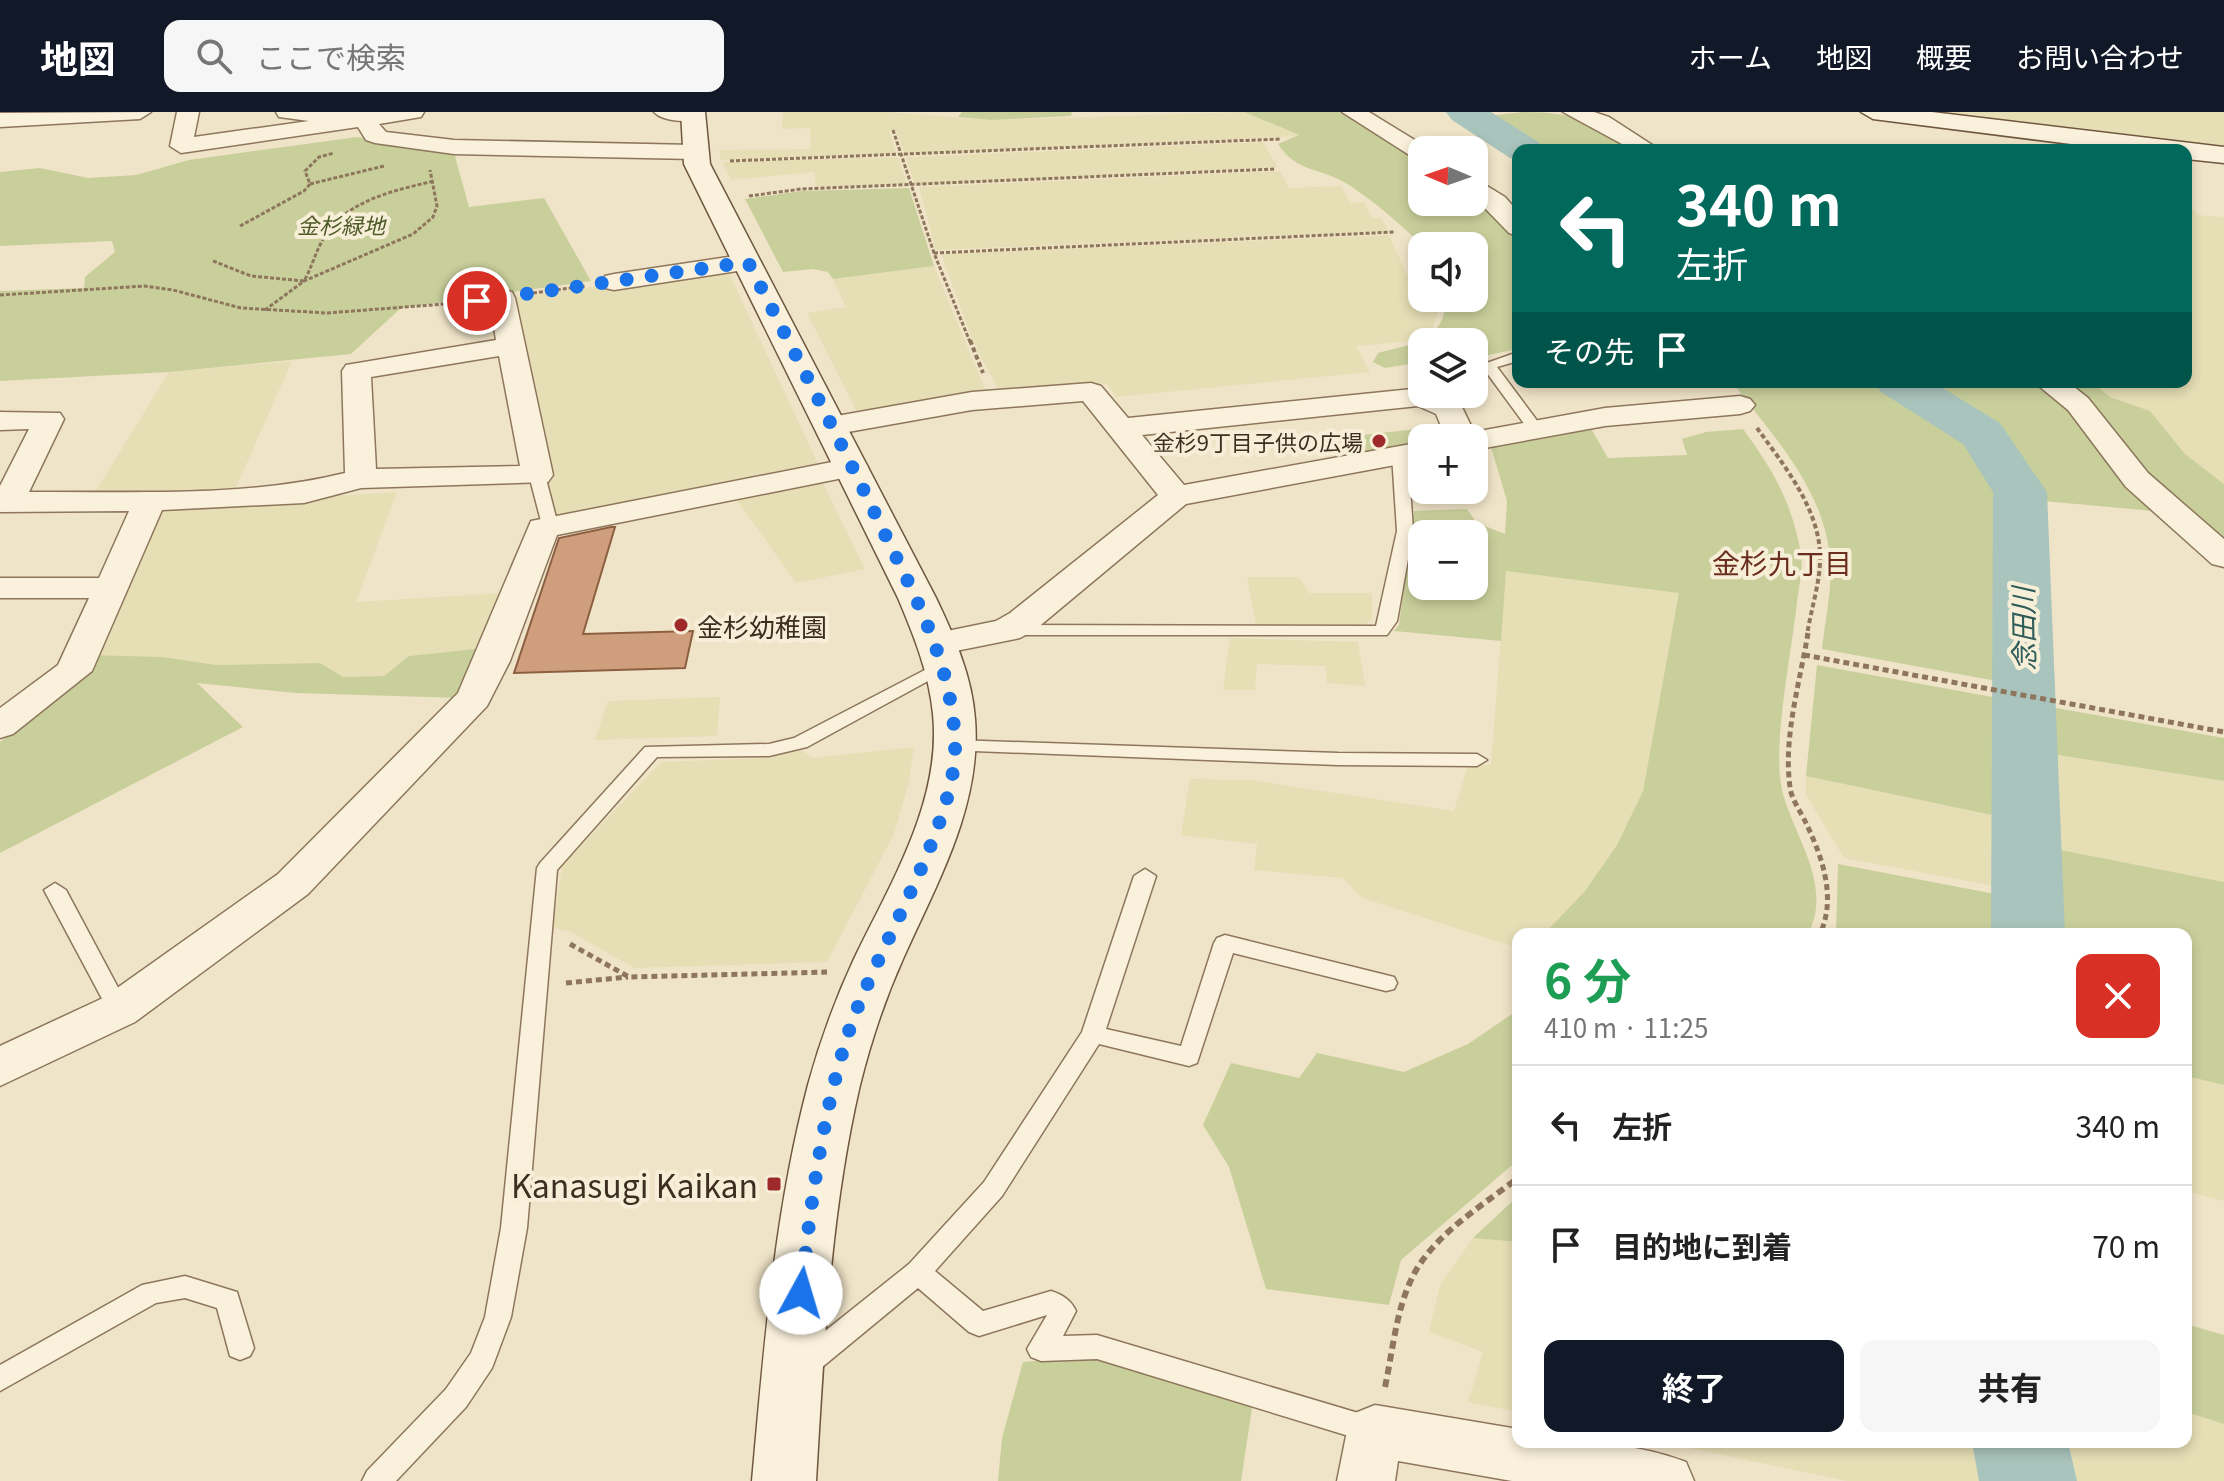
<!DOCTYPE html>
<html lang="ja">
<meta charset="utf-8">
<style>
body{margin:0;font-family:Georgia,"Noto Sans JP",serif;background:#f6f6f6;color:#222;height:100vh;display:flex;flex-direction:column;font-size:30px;white-space:nowrap}
*{box-sizing:border-box;margin:0}
p{font-size:26px;color:#767676}
.icon{flex:none;width:44px;height:44px;fill:none;stroke:currentColor;stroke-width:2;stroke-linecap:round;stroke-linejoin:round}
.map{position:relative;flex:1;overflow:hidden}
.drawer{position:absolute;left:1512px;top:816px;width:680px;height:520px;display:flex;flex-direction:column;background:#fff;border-radius:16px;box-shadow:0 4px 12px #0003}
.drawer>*{flex:none}
.top-card{position:absolute;left:1512px;top:32px;width:680px;height:244px;border-radius:16px;box-shadow:0 4px 12px #0003;background:#00695c;color:#fff;overflow:hidden}
.needle{width:52px;rotate:272deg}
.buttons{position:absolute;left:1408px;top:24px;display:grid;gap:16px}
.buttons a{display:grid;place-items:center;width:80px;height:80px;border-radius:16px;background:#fff;box-shadow:0 4px 12px #0003;font-size:40px}
.pin{position:absolute;display:grid;place-items:center;width:68px;height:68px;color:#fff;margin:-34px;border:4px solid #fff;border-radius:50%;box-shadow:0 2px 8px #0007}
.me{position:absolute;width:88px;margin:-44px;rotate:6deg;stroke-linejoin:round;filter:drop-shadow(0 0 6px #0008)}
.turn{display:flex;align-items:center;gap:28px;height:168px;padding:0 32px;font-size:36px}
.turn .icon{width:104px;height:104px;stroke-width:2.5}
.turn b{display:block;font-size:56px;line-height:68px}
.then{display:flex;align-items:center;height:76px;padding:0 32px;background:#0003;gap:16px;font-size:30px}
.round{display:grid;place-items:center;flex:none;width:84px;height:84px;border-radius:16px;background:#f6f6f6}
.summary{display:flex;align-items:center;justify-content:space-between;height:136px;padding:0 32px}
h1{font-size:48px;font-weight:700;line-height:60px;color:#1e9e55}
.button{display:flex;gap:16px;margin-top:auto;padding:16px 32px}
.button a{flex:1;height:92px;border-radius:16px;background:#111827;color:#fff;font-size:32px;font-weight:700;line-height:92px;text-align:center}
.button a+a{background:#f6f6f6;color:#222}
ul{padding:0;list-style:none}
li{display:flex;align-items:center;gap:24px;height:120px;padding:0 32px;border-top:2px solid #e0e0e0}
li div{flex:1}
li b{display:block;font-size:30px}
li em{font-style:normal}
header{display:flex;align-items:center;gap:48px;box-sizing:border-box;height:112px;padding:0 40px;background:#111827;color:#fff}
header strong{font-size:38px}
nav{display:flex;gap:44px;margin-inline-start:auto;font-size:28px}
.search{width:560px;height:72px;background:#f6f6f6;display:flex;align-items:center;gap:20px;box-sizing:border-box;padding:0 28px;border-radius:16px;color:#767676;font-size:30px}
.map>svg:first-child{display:block}
.farmland{fill:#e6deb5}
.green{fill:#c9cf9b;fill-rule:evenodd}
.lines{fill:none;stroke-linecap:round;stroke-linejoin:round}
.river{fill:#a9c4bc;fill-rule:evenodd}
.building{fill:#cf9f7d;stroke:#8d5f41;stroke-width:2}
.lane-casing{stroke:#8d765c;stroke-width:3}
.street-casing{stroke:#8d765c;stroke-width:3}
.secondary-casing{stroke:#6f573f;stroke-width:3}
.path-far3{stroke:#8d765c;stroke-width:3;stroke-dasharray:4 2;stroke-linecap:butt}
.path-far2{stroke:#8d765c;stroke-width:4;stroke-dasharray:5 3;stroke-linecap:butt}
.path-far1{stroke:#8d765c;stroke-width:5;stroke-dasharray:6 4;stroke-linecap:butt}
.path{stroke:#8d765c;stroke-width:6;stroke-dasharray:8 5;stroke-linecap:butt}
.lane{fill:#faf1dc;fill-rule:evenodd}
.street{fill:#faf1dc;fill-rule:evenodd}
.secondary{fill:#faf1dc;fill-rule:evenodd}
.route{stroke:#1a73e8;stroke-width:14;stroke-dasharray:0 25.2}
.poi-dot{fill:#9e2a2b;stroke:#f7eed8;stroke-width:3}
.labels{text-anchor:middle;dominant-baseline:central;stroke-width:8;stroke-linejoin:round;paint-order:stroke}
.far-park-label{font-size:22px;font-style:italic;fill:#4d5a26;stroke:#f7eed8}
.far-poi-label{font-size:22px;fill:#3d2e20;stroke:#f7eed8;text-anchor:end}
.poi-label{font-size:26px;fill:#3d2e20;stroke:#f7eed8;text-anchor:start}
.neighbourhood-label{font-size:28px;fill:#6b2e1e;stroke:#f7eed8}
.water-label{font-size:28px;font-style:italic;fill:#2f5d5a;stroke:#f7eed8}
.near-poi-label{font-size:32px;fill:#3d2e20;stroke:#f7eed8;text-anchor:end}
</style>
<header>
<strong>地図</strong>
<div class="search"><svg class="icon" aria-label="search" viewBox="0 0 24 24"><circle cx="10" cy="10" r="6"/><path d="M15 15l6 6"/></svg>ここで検索</div>
<nav><a>ホーム</a><a>地図</a><a>概要</a><a>お問い合わせ</a></nav>
</header>
<div class="map">
<svg width="2224" height="1369" viewBox="0 0 2224 1369">
<rect width="100%" height="100%" fill="#f0e4c8"/>
<path class="farmland" d="M783 0H887L992 8 1244 0 1300 24 905 42 896 19 889 18 896 42 721 48 719 38 811 37 810 16 782 17Z
M1905 0H2224V40Z
M1263 30 1278 55 915 73 906 45Z
M898 45 907 72 815 75V60L731 68 722 50Z
M1280 59 1289 76 1341 74 1350 91 1364 90 1372 106H1381L1388 119 936 138 919 75Z
M2186 83 2196 103 2224 105V372L2185 342 2150 299 2110 285 2092 270H2186Z
M1389 123 1409 167H1422V186H1434L1440 195 1431 219 1412 229 1356 234 1370 260 1116 285 1107 272 1002 284 973 230 941 142Z
M934 154 987 282 857 300 807 201 846 195 833 167Z
M727 157 820 356 555 404 512 186Z
M292 249 234 380 91 387 169 260Z
M821 367 865 457 796 471 735 385Z
M397 380 356 490 504 481 475 537 409 544 384 564 343 565 320 551 216 553 163 545 92 543 165 394Z
M1506 458 1680 481 1643 679 1617 733 1585 779 1544 822H1518V836L1362 786 1343 766 1254 758 1257 732 1181 723 1190 667 1251 668 1454 699 1468 653H1491Z
M1247 465H1299L1309 481H1372V506L1366 512 1351 515 1256 513Z
M1230 526 1358 530 1365 574 1327 571 1326 554 1257 552 1255 578H1223Z
M720 585 717 624 595 628 608 589Z
M914 635 908 674 894 722 827 850 634 856 571 820 553 816 562 754 661 650 763 646 801 638 812 646Z
M2039 640 2224 669V770L2040 734Z
M1806 664 2011 707 2010 777 1844 746 1806 683Z
M2186 964 2224 973V1089L2186 1079Z
M1473 1126 1518 1130V1300L1468 1290 1483 1240 1429 1220 1440 1173Z
M2186 1300 2224 1312V1369H2045L2041 1330H2186Z
M1661 1330H2003L2005 1369H1847Z"/>
<path class="green" d="M962 0H1072L1071 4 992 8 958 5Z
M1244 0H1344L1422 45V90H1474V79L1518 124V237L1474 246V230H1422V250L1385 256 1373 250 1378 241C1415 231 1444 231 1446 186H1474V134H1423C1399 111 1374 89 1346 71 1319 55 1297 61 1278 32L1299 23Z
M1523 0C1579 0 1593 11 1641 38H1518V41L1462 7Z
M357 25 453 37 469 95 544 86 591 169 401 196 351 242 169 260 0 269V179L84 176 85 165 115 140 112 129 0 134V60L40 56 88 66 136 63 189 48Z
M909 76 934 154 833 167 828 160 813 157 783 160 745 87 801 79Z
M1732 270H1888L1968 320 2011 380 2013 572 1822 537C1825 508 1833 474 1830 445 1823 375 1772 323 1732 270Z
M1906 270H2039L2071 293 2164 400 2032 388 1984 315Z
M2053 270H2092L2110 285 2150 299 2185 342 2224 372V438Z
M1589 313 1608 346 1687 343 1682 327 1706 320 1743 317C1773 358 1792 390 1801 442 1803 457 1799 475 1797 490 1792 539 1772 633 1782 678 1793 724 1834 773 1808 822H1544L1585 779 1617 733 1643 679 1679 481 1506 459 1501 529 1394 519 1399 513 1414 399 1467 397 1477 411 1505 422 1507 389 1490 332ZM1422 422H1474V474H1422Z
M1436 315 1440 320 1436 326H1422V332L1350 347 1333 326Z
M475 537 481 543 461 586 296 581 197 571 243 615 0 741V630L94 558 92 543 163 545 216 553 320 551 343 565 384 564 409 544Z
M1817 553 2009 588 2011 707 1806 664Z
M2034 592 2224 626V669L2039 640Z
M2040 734 2224 770V973L2186 964V822H2041Z
M1838 752 2011 785V822H1836Z
M1518 884V1048L1401 1148 1389 1193 1266 1177 1229 1055 1203 1013 1231 951 1299 966 1317 941 1404 960 1468 932 1515 900Z
M1518 1084V1130L1473 1126Z
M2186 1212 2224 1223V1312L2186 1300Z
M1081 1245 1254 1283 1241 1369H998L1002 1326 1023 1250Z"/>
<g class="lines">
<path class="river" d="M1446 0H1491L1538 30 1544 38H1518V48L1510 46 1452 8Z
M1873 270H1933L2000 311 2047 380 2065 822H1991L1993 380 1963 332 1881 280Z
M1972 1330H2068L2077 1369H1979Z"/>
</g>
<path class="building" d="M611 415H615L583 522 693 519 685 556 514 561 559 426Z"/>
<g class="lines">
<g class="lane-casing">
<path id="lane" d="M1518 240V249L1497 255 1544 318 1541 321H1531L1481 253Z
M1400 338 1408 343 1413 419 1397 509 1387 523H1009L1000 518 1009 513 1376 514 1397 419 1392 343Z
M537 358 545 363 558 413 556 416H544L542 413 529 363Z
M944 548 950 549 953 553 950 557 807 635 769 644 657 645 557 758 527 1116 511 1205 492 1256 466 1295 396 1369H362L367 1359 446 1277 471 1241 485 1205 501 1116 537 756 540 751 645 635 769 632 794 626Z
M955 628 1338 641 1477 642 1487 648 1477 654 1338 653 948 638 945 634 948 630Z
M1145 757 1156 764 1106 917 1181 934 1214 831 1217 826 1225 823 1386 863 1394 865 1397 871 1394 877 1386 879 1233 841 1197 951 1189 954 1099 932 1002 1084 935 1159 983 1199 1051 1179C1063 1183 1071 1188 1076 1199L1063 1224 1097 1223 1375 1306 1385 1310 1389 1319 1385 1328 1375 1332 1097 1247 1041 1249 1031 1245 1027 1237 1047 1203 979 1224 969 1220 918 1176 815 1261 805 1264 795 1261 791 1252 795 1243 909 1152 984 1070 1082 920 1134 764Z
M55 771 66 778 130 898 127 904H111L108 898 44 778Z
M185 1164 237 1180 254 1236 250 1244 240 1248 230 1244 217 1196 185 1186 156 1191 0 1279V1253L142 1173Z"/>
</g>
<g class="street-casing">
<path id="street" d="M151 0 140 7 0 15V1Z
M177 0H199L194 25 309 9 279 5 276 0H424L421 5 379 12 386 20 454 28 694 33 706 40 694 47 454 42 375 31 366 28 358 15 181 41 170 34Z
M654 0H703L704 2C694 13 663 10 654 0Z
M1342 0H1369L1431 38H1422V48L1414 46Z
M1563 0H1594L1609 5 1660 38H1633Z
M1474 66 1505 85 1518 100V124L1509 121 1474 85Z
M748 142 761 150 757 156 614 178 605 176 601 170 605 164 614 162Z
M502 178 512 180 515 186 553 363 548 370 361 376 304 391 162 398 92 559 13 622 0 626V596L58 553 89 486H0V466H99L129 399 0 400V374L29 317 0 318V300L60 301 64 307 29 380C133 379 244 386 345 361L342 259 346 253 496 228 489 186 492 180ZM499 244 520 354 376 357 371 265Z
M2034 270H2068L2088 286 2148 361 2224 427V455L2212 452 2126 375 2068 298Z
M1091 271 1101 274 1128 306 1422 276V282H1440L1460 291 1474 320 1605 296 1740 284 1750 287 1755 293 1750 299 1740 302 1605 314 1474 338V326H1446L1436 302 1418 294 1142 323 1184 373 1422 330V348L1186 392 1036 517 1020 526 936 543 923 540 918 532 923 524 996 509 1010 501 1158 383 1083 289 972 298 831 323 820 320 816 314 820 308 831 305 972 280Z
M852 346 863 348 868 355 863 362 557 423 510 549 487 594 308 782 135 910 0 974V934L103 886 278 762 458 581 531 409Z
M1375 1293 1518 1317V1330C1575 1330 1632 1329 1686 1350L1694 1369H1512L1398 1349 1395 1369H1337L1347 1319 1355 1301Z"/>
</g>
<g class="secondary-casing">
<path id="secondary" d="M681 0H705L710 52 936 486C954 524 972 564 975 607 982 693 937 771 903 847 885 887 871 929 860 973 830 1102 824 1236 816 1369H752C764 1236 774 1102 808 973 820 929 835 888 854 847 890 772 942 689 933 602 929 561 914 524 898 486L684 52Z
M1861 0H1932L2224 35V51L2186 47V38H2118L1873 7Z"/>
</g>
<path class="path-far3" d="M893 18 934 141 970 230
M730 49 1280 27
M310 72 384 54
M749 84 801 77 1275 57
M240 114 304 79 310 72 305 59 319 45 334 41
M934 141 1395 120
M213 149 251 164 304 169C312 155 316 138 325 124 347 88 396 78 434 69
M533 181 586 174
M0 183 144 174 173 178 241 196 327 201 471 190
M265 198 304 169 413 122 433 105 437 94 430 58"/>
<path class="path-far2" d="M970 228 983 261
M1757 316C1783 352 1819 396 1820 443 1821 468 1811 497 1807 523"/>
<path class="path-far1" d="M1808 521C1800 570 1783 625 1790 675 1791 686 1800 699 1805 709 1822 744 1837 785 1820 822
M1804 543 2224 620
M570 832 629 865 827 860
M566 871 628 865"/>
<path class="path" d="M1385 1275C1393 1238 1396 1196 1414 1162 1435 1122 1483 1093 1518 1066"/>
<use href="#lane" class="lane"/>
<use href="#street" class="street"/>
<use href="#secondary" class="secondary"/>
</g>
<g class="lines">
<path class="route" d="M477 189 748 150C792 236 837 322 879 410 913 481 952 549 955 631 958 709 878 835 851 913 822 1000 811 1090 801 1181"/>
</g>
<g class="poi-dot">
<circle cx="1379" cy="329" r="8"/>
<circle cx="681" cy="513" r="8"/>
<rect x="766" y="1064" width="16" height="16" rx="4"/>
</g>
<g class="labels">
<g class="far-park-label">
<text x="341" y="112">金杉緑地</text>
</g>
<g class="far-poi-label">
<text x="1363" y="329">金杉9丁目子供の広場</text>
</g>
<g class="poi-label">
<text x="697" y="513">金杉幼稚園</text>
</g>
<g class="neighbourhood-label">
<text x="1782" y="450">金杉九丁目</text>
</g>
<g class="water-label">
<text transform="translate(2022 517) rotate(-91)">念田川</text>
</g>
<g class="near-poi-label">
<text x="758" y="1072">Kanasugi Kaikan</text>
</g>
</g>
</svg>
<div class="buttons">
<a><svg class="needle" viewBox="-14 -14 28 28"><path d="M0-13l5 13h-10z" fill="#e53935"/><path d="M0 13l5-13h-10z" fill="#767676"/></svg></a>
<a><svg class="icon" aria-label="sound" viewBox="0 0 24 24"><path d="M4 9h4l5-4v14l-5-4H4zM17 9q2 3 0 6"/></svg></a>
<a><svg class="icon" aria-label="layers" viewBox="0 0 24 24"><path d="M12 4l9 5-9 5-9-5zM3 14l9 5 9-5"/></svg></a>
<a>+</a>
<a>−</a>
</div>
<div class="pin" style="left:477px;top:189px;background:#d93025"><svg class="icon" aria-label="arrive" viewBox="0 0 24 24"><path d="M6 21V4h12l-3 4 3 4H6"/></svg></div>
<svg class="me" style="left:801px;top:1181px" viewBox="-20 -20 40 40"><circle r="19" fill="#fff"/><path d="M0-13L10 11 0 6-10 11z" fill="#1a73e8"/></svg>
<div class="top-card">
<div class="turn"><svg class="icon" aria-label="left" viewBox="0 0 24 24"><path d="M17 20v-9H6M10 6l-5 5 5 5"/></svg><div><b>340 m</b>左折</div></div>
<div class="then">その先<svg class="icon" aria-label="arrive" viewBox="0 0 24 24"><path d="M6 21V4h12l-3 4 3 4H6"/></svg></div>
</div>
<section class="drawer">
<div class="summary"><div><h1>6 分</h1><p>410 m · 11:25</p></div><a class="round" style="background:#d93025;color:#fff"><svg class="icon" aria-label="close" viewBox="0 0 24 24"><path d="M6 6l12 12M18 6L6 18"/></svg></a></div>
<ul>
<li><svg class="icon" aria-label="left" viewBox="0 0 24 24"><path d="M17 20v-9H6M10 6l-5 5 5 5"/></svg><div><b>左折</b></div><em>340 m</em></li>
<li><svg class="icon" aria-label="arrive" viewBox="0 0 24 24"><path d="M6 21V4h12l-3 4 3 4H6"/></svg><div><b>目的地に到着</b></div><em>70 m</em></li>
</ul>
<div class="button"><a>終了</a><a>共有</a></div>
</section>
</div>
